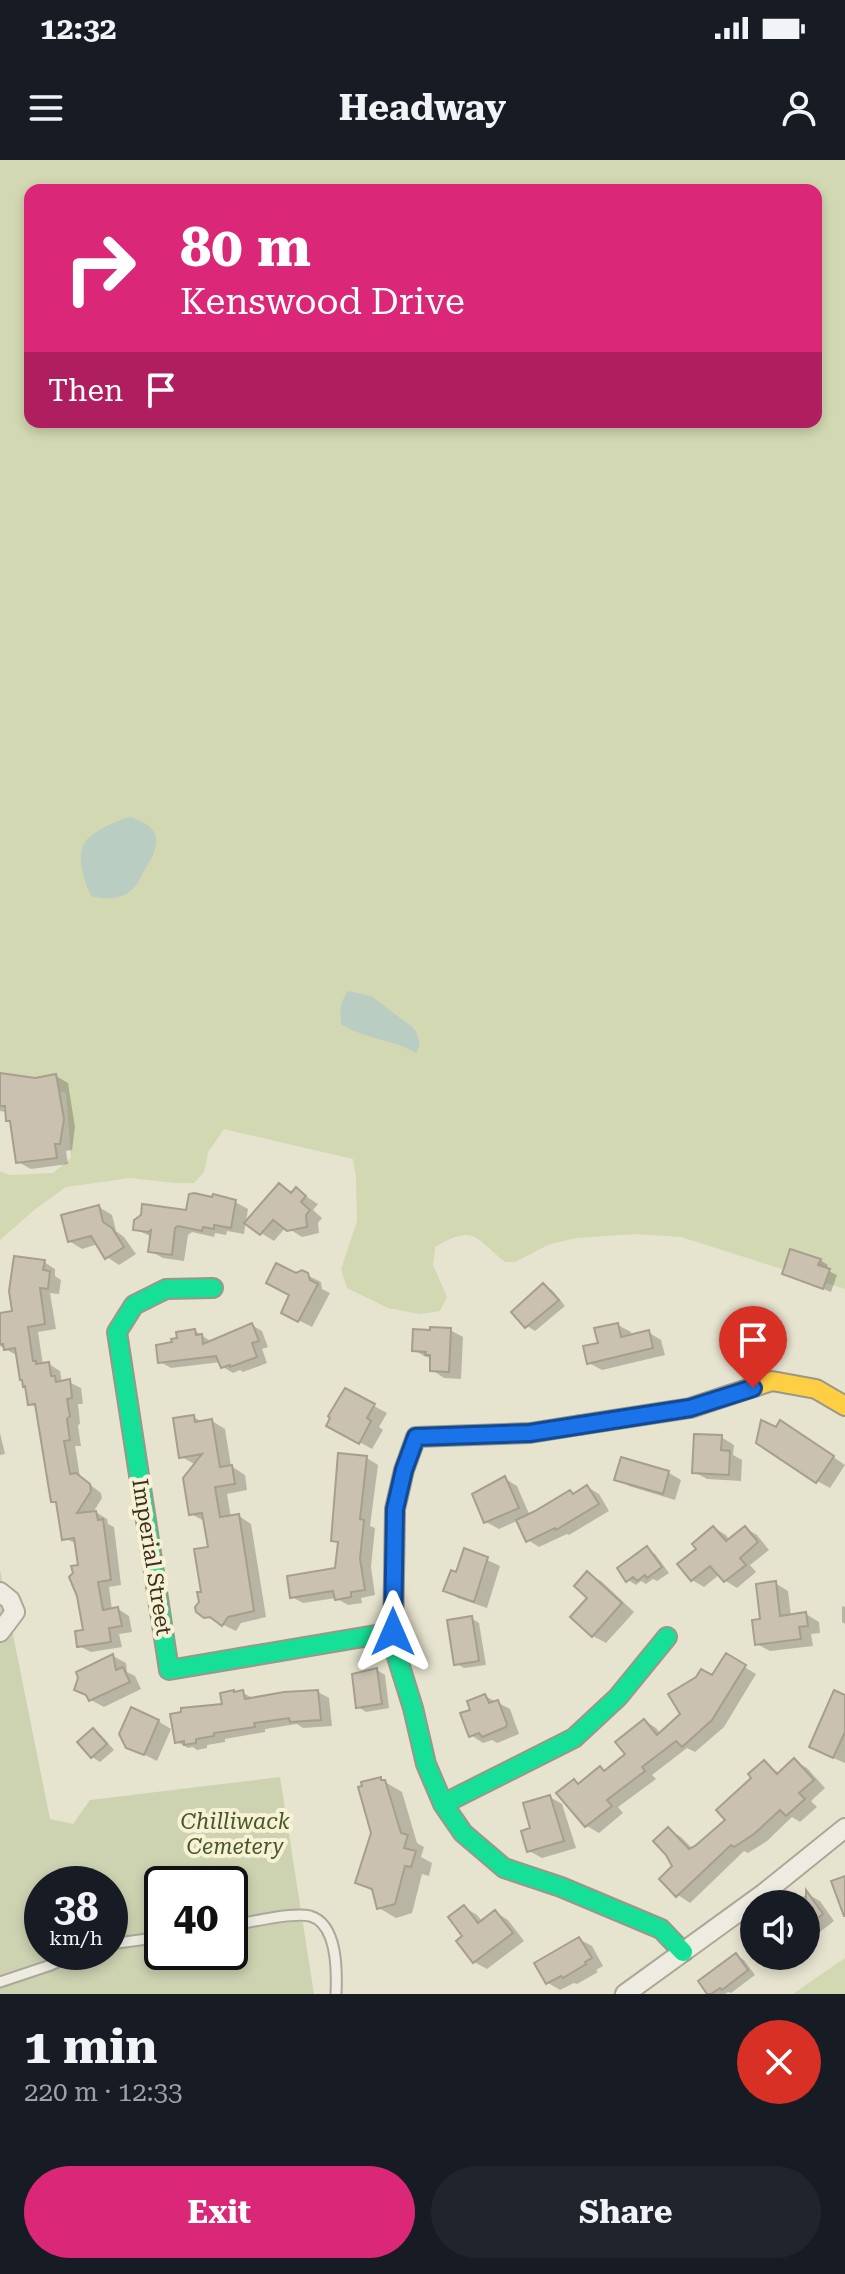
<!DOCTYPE html>
<meta charset="utf-8">
<style>
body{margin:0;font-family:"Roboto Serif",serif;background:#20242c;color:#f1f3f6;height:100vh;display:flex;flex-direction:column;font-size:30px;white-space:nowrap}
*{box-sizing:border-box;margin:0}
p{font-size:26px;color:#9ea1a6}
.icon{flex:none;width:44px;height:44px;fill:none;stroke:currentColor;stroke-width:2;stroke-linecap:round;stroke-linejoin:round}
.map{position:relative;height:1834px;overflow:hidden}
.drawer{display:flex;flex-direction:column;background:#171b24;flex:1}
.drawer>*{flex:none}
.hud{position:absolute;left:24px;top:24px;width:798px;height:244px;border-radius:16px;box-shadow:0 4px 12px #0003;background:#db2777;color:#fff;overflow:hidden}
.fabs{position:absolute;left:740px;top:1730px;display:grid;gap:16px}
.fabs a{display:grid;place-items:center;width:80px;height:80px;border-radius:50%;background:#171b24;box-shadow:0 4px 12px #0003;font-size:40px}
.speed{position:absolute;left:24px;top:1706px;display:flex;gap:16px;font-size:40px;font-weight:700;text-align:center}
.speed>*{display:grid;place-content:center;width:104px;height:104px;border-radius:50%;background:#171b24;box-shadow:0 4px 12px #0003;line-height:1}
.speed small{font-size:20px;font-weight:400}
.speed .limit{border:4px solid #111;border-radius:12px;background:#fff;color:#111}
.pin{position:absolute;display:grid;place-items:center;width:68px;height:68px;color:#fff;margin:-82px -34px;border-radius:50% 50% 50% 0;rotate:-45deg;box-shadow:0 0 8px #0007}
.pin .icon{rotate:45deg}
.me{position:absolute;width:88px;margin:-44px;rotate:0deg;stroke-linejoin:round;filter:drop-shadow(0 0 6px #0008)}
.turn{display:flex;align-items:center;gap:28px;height:168px;padding:0 24px;font-size:36px}
.turn .icon{width:104px;height:104px;stroke-width:2.5}
.turn b{display:block;font-size:56px;line-height:68px}
.then{display:flex;align-items:center;height:76px;padding:0 24px;background:#0003;gap:16px;font-size:30px}
.round{display:grid;place-items:center;flex:none;width:84px;height:84px;border-radius:42px;background:#20242c}
.headline{display:flex;align-items:center;justify-content:space-between;height:136px;padding:0 24px}
h1{font-size:48px;font-weight:700;line-height:60px}
.primary-button{display:flex;gap:16px;margin-top:auto;padding:16px 24px}
.primary-button a{flex:1;height:92px;border-radius:48px;background:#db2777;color:#fff;font-size:32px;font-weight:700;line-height:92px;text-align:center}
.primary-button a+a{background:#20242c;color:#f1f3f6}
.status{display:flex;justify-content:space-between;align-items:center;height:56px;padding:0 40px;background:#171b24;direction:ltr}
.status svg{height:22px;fill:currentColor}
header{display:flex;justify-content:space-between;align-items:center;height:104px;padding:0 24px;background:#171b24;font-size:36px;font-weight:700}
.map>svg:first-child{display:block}
.green{fill:#d2d8b1;fill-rule:evenodd}
.cemetery{fill:#cdd2b1;fill-rule:evenodd}
.water{fill:#bacdc3}
.shadow{fill:#0003}
.building{fill:#cac1b0;stroke:#a79e8e;stroke-width:2}
.lines{fill:none;stroke-linecap:round;stroke-linejoin:round}
.lane-casing{stroke:#aca797;stroke-width:13}
.street-casing{stroke:#aca797;stroke-width:22}
.fast-casing{stroke:#9b9788;stroke-width:22}
.slow-casing{stroke:#9b9788;stroke-width:22}
.lane{stroke:#eeece1;stroke-width:9}
.street{stroke:#eeece1;stroke-width:18}
.fast{stroke:#16e098;stroke-width:18}
.slow{stroke:#ffcf43;stroke-width:18}
.route-casing{stroke:#114b97;stroke-width:20}
.route{stroke:#1a73e8;stroke-width:14}
.labels{text-anchor:middle;dominant-baseline:central;stroke-width:8;stroke-linejoin:round;paint-order:stroke}
.street-label{font-size:22px;fill:#3c301f;stroke:#f7f1d5}
.park-label{font-size:22px;font-style:italic;fill:#455925;stroke:#f7f1d5}
</style>
<div class="status"><b>12:32</b><svg viewBox="0 0 49 12"><path d="M0 12V9h3v3zM5 12V6h3v6zM10 12V3h3v9zM15 12V0h3v12zM26 1h20v11H26zM47 4h2v5h-2z"/></svg></div>
<header><svg class="icon" aria-label="menu" viewBox="0 0 24 24"><path d="M4 6h16M4 12h16M4 18h16"/></svg>Headway<svg class="icon" aria-label="person" viewBox="0 0 24 24"><circle cx="12" cy="8" r="4"/><path d="M4 21q1-7 8-7t8 7"/></svg></header>
<div class="map">
<svg width="845" height="1834" viewBox="0 0 845 1834">
<rect width="100%" height="100%" fill="#e6e3cf"/>
<path class="green" d="M0 0H845V1129L681 1077 635 1074 576 1078 550 1084 515 1102H505C474 1077 475 1064 435 1087L433 1105 447 1137 440 1151 420 1154 388 1148 347 1128 341 1109 357 1061 356 1018 353 999 224 969 208 992 204 1012 194 1023H174L130 1018 66 1027 34 1050 0 1080V1011L9 1015 53 1013 71 998 66 933 0 918ZM30 30H816V262H30Z
M845 1798V1834H793Z"/>
<path class="cemetery" d="M0 1410 50 1659 73 1664 90 1640 280 1617 314 1834H0ZM42 1724H110V1792H42ZM162 1724H230V1792H162Z"/>
<path class="water" d="M131 657C165 669 160 685 144 711 141 718 135 728 129 732 119 740 102 739 91 736 85 723 77 701 83 686 88 672 118 660 131 657Z
M348 831 371 836 412 867C419 875 422 884 416 893 393 879 364 879 341 864 340 851 340 842 348 831Z"/>
<path class="shadow" d="M0 915 35 920 56 916 68 923 75 967 72 990 66 991 68 1004 31 1009 18 1002 12 962 8 960 7 952 0 951Z
M279 1026 293 1033 296 1030 318 1044 313 1050 322 1058 318 1063 319 1073 302 1077 286 1067 274 1081 261 1073Z
M235 1042 248 1049 244 1074 227 1071 226 1075 215 1073 214 1077 192 1072 188 1075 184 1101 163 1098 150 1091 152 1077 135 1069 188 1052Z
M99 1047 112 1055 116 1071 124 1077 136 1094 119 1105 107 1097 98 1084 82 1089 69 1081Z
M820 1100 828 1105 826 1110 837 1115 831 1132 793 1117Z
M44 1102 55 1109V1116L61 1120 59 1134 50 1133 56 1169 38 1172 43 1205 49 1204 60 1211 62 1223 69 1222 81 1228 83 1244H78L80 1263 78 1266 81 1286H75L80 1317 101 1333 102 1338 94 1351 107 1359 108 1364 114 1367 121 1425 109 1427 112 1450 118 1449 129 1456 132 1472 119 1474 122 1487 91 1492 79 1486 85 1471 77 1384 64 1378 58 1344 53 1341 38 1248 30 1244 18 1196 0 1186V1156L14 1153Z
M296 1115H307L321 1122 322 1129 330 1133 312 1167 296 1159 292 1135Z
M544 1126 552 1130 565 1146 535 1171 527 1166Z
M252 1165 262 1171 268 1187 262 1189 267 1203 243 1212 240 1210 233 1213 223 1207 221 1202 171 1208 160 1202 174 1184 195 1171 212 1182Z
M618 1165 631 1172V1176L648 1172 661 1180 665 1195 602 1210 589 1203 600 1184Z
M450 1170 463 1177 461 1219 444 1218 432 1210V1198L426 1197 414 1190Z
M346 1231 387 1253 379 1267 383 1270 372 1289 328 1265Z
M193 1257 203 1262 212 1261 225 1269 231 1306 245 1315 247 1330 227 1334 231 1358 239 1356 251 1364 266 1457 241 1463 236 1471 205 1456 203 1434 210 1389 204 1361 191 1354 196 1305 180 1296Z
M777 1270H794L845 1305 830 1328 817 1321Z
M0 1273 5 1294 0 1295Z
M721 1277 734 1285 733 1295 742 1300 741 1321 707 1319 694 1312Z
M367 1298 378 1305 370 1366 375 1368 371 1407 375 1435 361 1438 362 1443 348 1445 336 1438 303 1443 292 1437 337 1409 340 1384 333 1380Z
M622 1299 669 1313 681 1320 675 1340 629 1326 617 1319Z
M504 1318 517 1326 530 1356 570 1332 575 1335 587 1327 599 1334 609 1351 569 1375 567 1374 539 1387 528 1380 519 1360 499 1369 486 1362Z
M714 1368 726 1375 730 1381 745 1368 757 1375 769 1390 750 1405 756 1412 737 1428 726 1421 720 1414 704 1427 692 1420 680 1405 699 1389Z
M647 1389 655 1394 669 1413 657 1421 653 1419 646 1424 641 1421 636 1425 628 1420Z
M466 1390 500 1406 487 1448 458 1438 446 1430 457 1415Z
M588 1414 601 1421 634 1452 606 1483 593 1476Z
M775 1423 788 1431 791 1456 806 1454 819 1462 820 1473 811 1474 813 1486 770 1491 757 1484Z
M842 1446 845 1447V1464L842 1462Z
M471 1458 479 1463 486 1505 464 1508 455 1503Z
M113 1496 126 1503 127 1512 135 1516 141 1529 104 1547 91 1540Z
M726 1496 756 1514 724 1567 695 1592 687 1588 652 1615 656 1619 618 1647 623 1653 599 1673 587 1666 559 1633 574 1621 580 1625 600 1609 606 1612 628 1594 645 1561 656 1568 661 1574 683 1555 713 1518Z
M377 1510 385 1515 389 1548 366 1552 358 1547Z
M318 1532 329 1538 332 1566 303 1568 297 1564 265 1569V1572L225 1579V1582L207 1585V1588L197 1590 193 1587 188 1588 177 1582 243 1533 255 1539Z
M485 1536 510 1549 519 1574 497 1583 492 1580 483 1583 471 1575 472 1551Z
M845 1537V1603L824 1594Z
M158 1561 171 1569 157 1601 127 1586Z
M93 1571 101 1575 114 1590 100 1602 92 1597 80 1582Z
M795 1601 807 1608 825 1628 811 1641 817 1647 800 1662 792 1657 767 1681 748 1693 744 1691 690 1743 678 1735 668 1669 681 1677 693 1689 728 1660 764 1602 780 1614Z
M380 1619 402 1632 417 1683 424 1687 421 1697 432 1703 429 1716 422 1714 412 1753 396 1758 379 1748 374 1732 358 1722 373 1673Z
M550 1637 562 1644 576 1688 542 1698 529 1691 533 1670Z
M807 1734 820 1741 834 1761 806 1783V1744H793Z
M464 1747 477 1755 483 1762 495 1752 508 1760 524 1781 487 1809 474 1802 465 1776Z
M579 1779 592 1786 603 1806 596 1810 598 1812 577 1824 574 1823 560 1830 548 1823Z
M736 1795 744 1800 755 1815 731 1833 728 1832 725 1834H709Z"/>
<path class="building" d="M0 913 35 918 56 914 64 959 60 984H55L57 998 16 1003 10 961H6L5 946H0Z
M279 1023 291 1033 296 1027 306 1036 301 1042 310 1050 306 1055 307 1067 287 1071 273 1060 260 1075 244 1063Z
M194 1033 212 1037 213 1034 236 1040 231 1068 214 1065V1069L203 1067 202 1071 178 1066 175 1068 172 1095 148 1092 151 1070 148 1072 133 1070 134 1060 141 1055 142 1044 186 1050 189 1034Z
M99 1045 103 1062 112 1068 124 1087 105 1099 91 1076 68 1082 61 1055Z
M790 1089 821 1099 818 1105 830 1109 823 1129 782 1114Z
M14 1096 45 1100 43 1110 50 1111 48 1129 40 1128 45 1164 28 1167 33 1201H36V1204L49 1202 51 1216H55L56 1222 70 1219 72 1238 67 1239 70 1256 67 1259 70 1280 64 1281 70 1314 76 1313 90 1324 91 1331 77 1353 96 1351 98 1360 103 1359 111 1420 98 1422 103 1450 118 1447 122 1466 109 1468 111 1482 77 1487 75 1471 83 1470 77 1436 69 1417 73 1413 71 1406 78 1405 74 1378 62 1380 56 1342H51L35 1244 28 1245 25 1226 23 1227 22 1220H20L15 1188 4 1190 3 1184H0V1153L12 1151 9 1131Z
M276 1103 296 1113 302 1110 308 1113 310 1120 318 1124 298 1162 281 1153 289 1135 266 1123Z
M543 1123 559 1140 525 1168 511 1152Z
M252 1163 259 1181 252 1183 257 1197 230 1207V1205L221 1208 216 1196 158 1203 156 1185 172 1182 171 1179 177 1178 176 1172 195 1169 196 1175 202 1174 203 1184Z
M618 1163 621 1177 649 1170 653 1188 587 1204 583 1186 598 1183 594 1168Z
M430 1167 451 1168 449 1212 430 1211V1195H425L426 1192 412 1191 413 1169 430 1170Z
M345 1228 375 1244 367 1258 371 1261 359 1284 326 1266 330 1258 328 1256Z
M194 1255 195 1262 212 1259 220 1307 232 1305 235 1324 215 1327 220 1357 239 1354 254 1451 228 1457 222 1466 210 1457 204 1458 196 1452 195 1447 199 1442 197 1432H201L194 1389 208 1387 202 1353 189 1355 183 1318 202 1294 179 1298 173 1258Z
M761 1260 776 1267 780 1260 834 1296 816 1323 756 1283Z
M694 1274 722 1275 721 1290 730 1291 729 1315 692 1313Z
M338 1293 367 1296 360 1359 364 1360 360 1399 365 1430 351 1432V1437L335 1440 333 1431 290 1438 287 1416 335 1408 338 1382 331 1381Z
M621 1297 669 1311 663 1334 614 1320Z
M505 1316 519 1348 484 1363 472 1334Z
M587 1325 599 1344 556 1370 555 1368 526 1382 516 1360 535 1351 570 1330 573 1334Z
M713 1366 726 1381 745 1366 758 1382 740 1398 746 1405 724 1422 710 1406 691 1421 677 1404 696 1389 692 1384Z
M647 1386 662 1407 647 1418 645 1415 637 1421 633 1417 626 1422 617 1408Z
M464 1388 488 1397 474 1442 443 1431 451 1410 456 1412Z
M587 1411 622 1443 592 1477 570 1457 587 1438 574 1426Z
M776 1421 780 1456 806 1452 808 1466 799 1467 801 1479 755 1485 752 1460 760 1459 756 1424Z
M472 1456 479 1501 454 1505 447 1460Z
M726 1493 746 1505 712 1560 682 1587 676 1581 642 1607 645 1611 607 1640 612 1646 585 1667 556 1633 574 1619 578 1624 600 1606 604 1611 625 1594 615 1582 644 1559 657 1575 680 1554 668 1534 696 1517 701 1509 712 1515Z
M113 1494 116 1510 123 1507 130 1522 89 1541 86 1535 74 1530 78 1518 76 1512Z
M377 1508 382 1544 356 1548 352 1514Z
M234 1530V1532L243 1530 245 1539 284 1532 318 1530 321 1560 290 1562 289 1558 254 1563 255 1567 214 1573V1576L196 1579V1583L184 1585V1581L175 1583 170 1554 181 1552V1548L222 1544 220 1533Z
M834 1530 845 1535V1572L833 1598 809 1587Z
M485 1534 489 1543 498 1540 507 1564 506 1567 482 1577 479 1573 469 1577 460 1553 470 1550 467 1541Z
M131 1547 159 1560 144 1595 126 1588 119 1574Z
M93 1568 107 1584 91 1598 77 1582Z
M794 1598 814 1620 799 1633 805 1639 786 1656 780 1650 754 1674 734 1687 731 1685 676 1737 659 1719 672 1706 666 1695 653 1681 668 1667 689 1689 695 1686 725 1660 716 1650 751 1618 748 1614 764 1600 777 1614Z
M381 1617V1620H385L401 1673 408 1675 404 1688 416 1691 411 1707 405 1706 395 1744 377 1749 372 1729 355 1723 371 1673 358 1627 362 1626 361 1622Z
M550 1635 564 1681 527 1692 521 1671 530 1668 523 1643Z
M845 1716V1756H844L831 1721Z
M806 1730 823 1754 806 1766Z
M464 1745 478 1763 495 1750 513 1773 473 1803 456 1781 462 1776 448 1757Z
M579 1777 592 1798 585 1802 586 1804 563 1818 561 1816 546 1824 534 1803Z
M736 1793 748 1810 722 1830 720 1828 711 1834H707L698 1821Z"/>
<g class="lines">
<g class="lane-casing">
<path id="lane" d="M230 1766C249 1762 293 1752 310 1756 338 1764 337 1812 336 1834
M110 1784 162 1777
M0 1822 51 1805 80 1792"/>
</g>
<g class="street-casing">
<path id="street" d="M0 1432 10 1440 15 1452 0 1472
M625 1834 763 1734 845 1668"/>
</g>
<g class="fast-casing">
<path id="fast" d="M213 1128 166 1129 134 1145 117 1172 169 1510 393 1472
M580 1265 530 1273 416 1277 404 1310 395 1349 393 1484 413 1548 426 1604 443 1644 463 1673 504 1708 561 1727 661 1769 683 1792
M443 1644 574 1578 618 1537 667 1477"/>
</g>
<g class="slow-casing">
<path id="slow" d="M580 1265 690 1248 772 1221 816 1229 845 1246"/>
</g>
<use href="#lane" class="lane"/>
<use href="#street" class="street"/>
<use href="#fast" class="fast"/>
<use href="#slow" class="slow"/>
</g>
<g class="lines">
<g class="route-casing">
<path id="route" d="M393 1472 395 1349 404 1310 416 1277 530 1273 690 1248 753 1228"/>
</g>
<use href="#route" class="route"/>
</g>
<g class="labels">
<g class="street-label">
<text transform="translate(152 1397) rotate(81)">Imperial Street</text>
</g>
<g class="park-label">
<text x="235" y="1661">Chilliwack<tspan x="235" dy="25">Cemetery</tspan></text>
</g>
</g>
</svg>
<div class="fabs">
<a><svg class="icon" aria-label="sound" viewBox="0 0 24 24"><path d="M4 9h4l5-4v14l-5-4H4zM17 9q2 3 0 6"/></svg></a>
</div>
<div class="speed"><div>38<small>km/h</small></div><div class="limit">40</div></div>
<div class="pin" style="left:753px;top:1228px;background:#d93025"><svg class="icon" aria-label="arrive" viewBox="0 0 24 24"><path d="M6 21V4h12l-3 4 3 4H6"/></svg></div>
<svg class="me" style="left:393px;top:1472px" viewBox="-20 -20 40 40"><path d="M0-17L14 15 0 8-14 15z" fill="#1a73e8" stroke="#fff" stroke-width="4"/></svg>
<div class="hud">
<div class="turn"><svg class="icon" aria-label="right" viewBox="0 0 24 24"><path d="M7 20v-9h11M14 6l5 5-5 5"/></svg><div><b>80 m</b>Kenswood Drive</div></div>
<div class="then">Then<svg class="icon" aria-label="arrive" viewBox="0 0 24 24"><path d="M6 21V4h12l-3 4 3 4H6"/></svg></div>
</div>
</div>
<section class="drawer">
<div class="headline"><div><h1>1 min</h1><p>220 m · 12:33</p></div><a class="round" style="background:#d93025;color:#fff"><svg class="icon" aria-label="close" viewBox="0 0 24 24"><path d="M6 6l12 12M18 6L6 18"/></svg></a></div>
<div class="primary-button"><a>Exit</a><a>Share</a></div>
</section>
